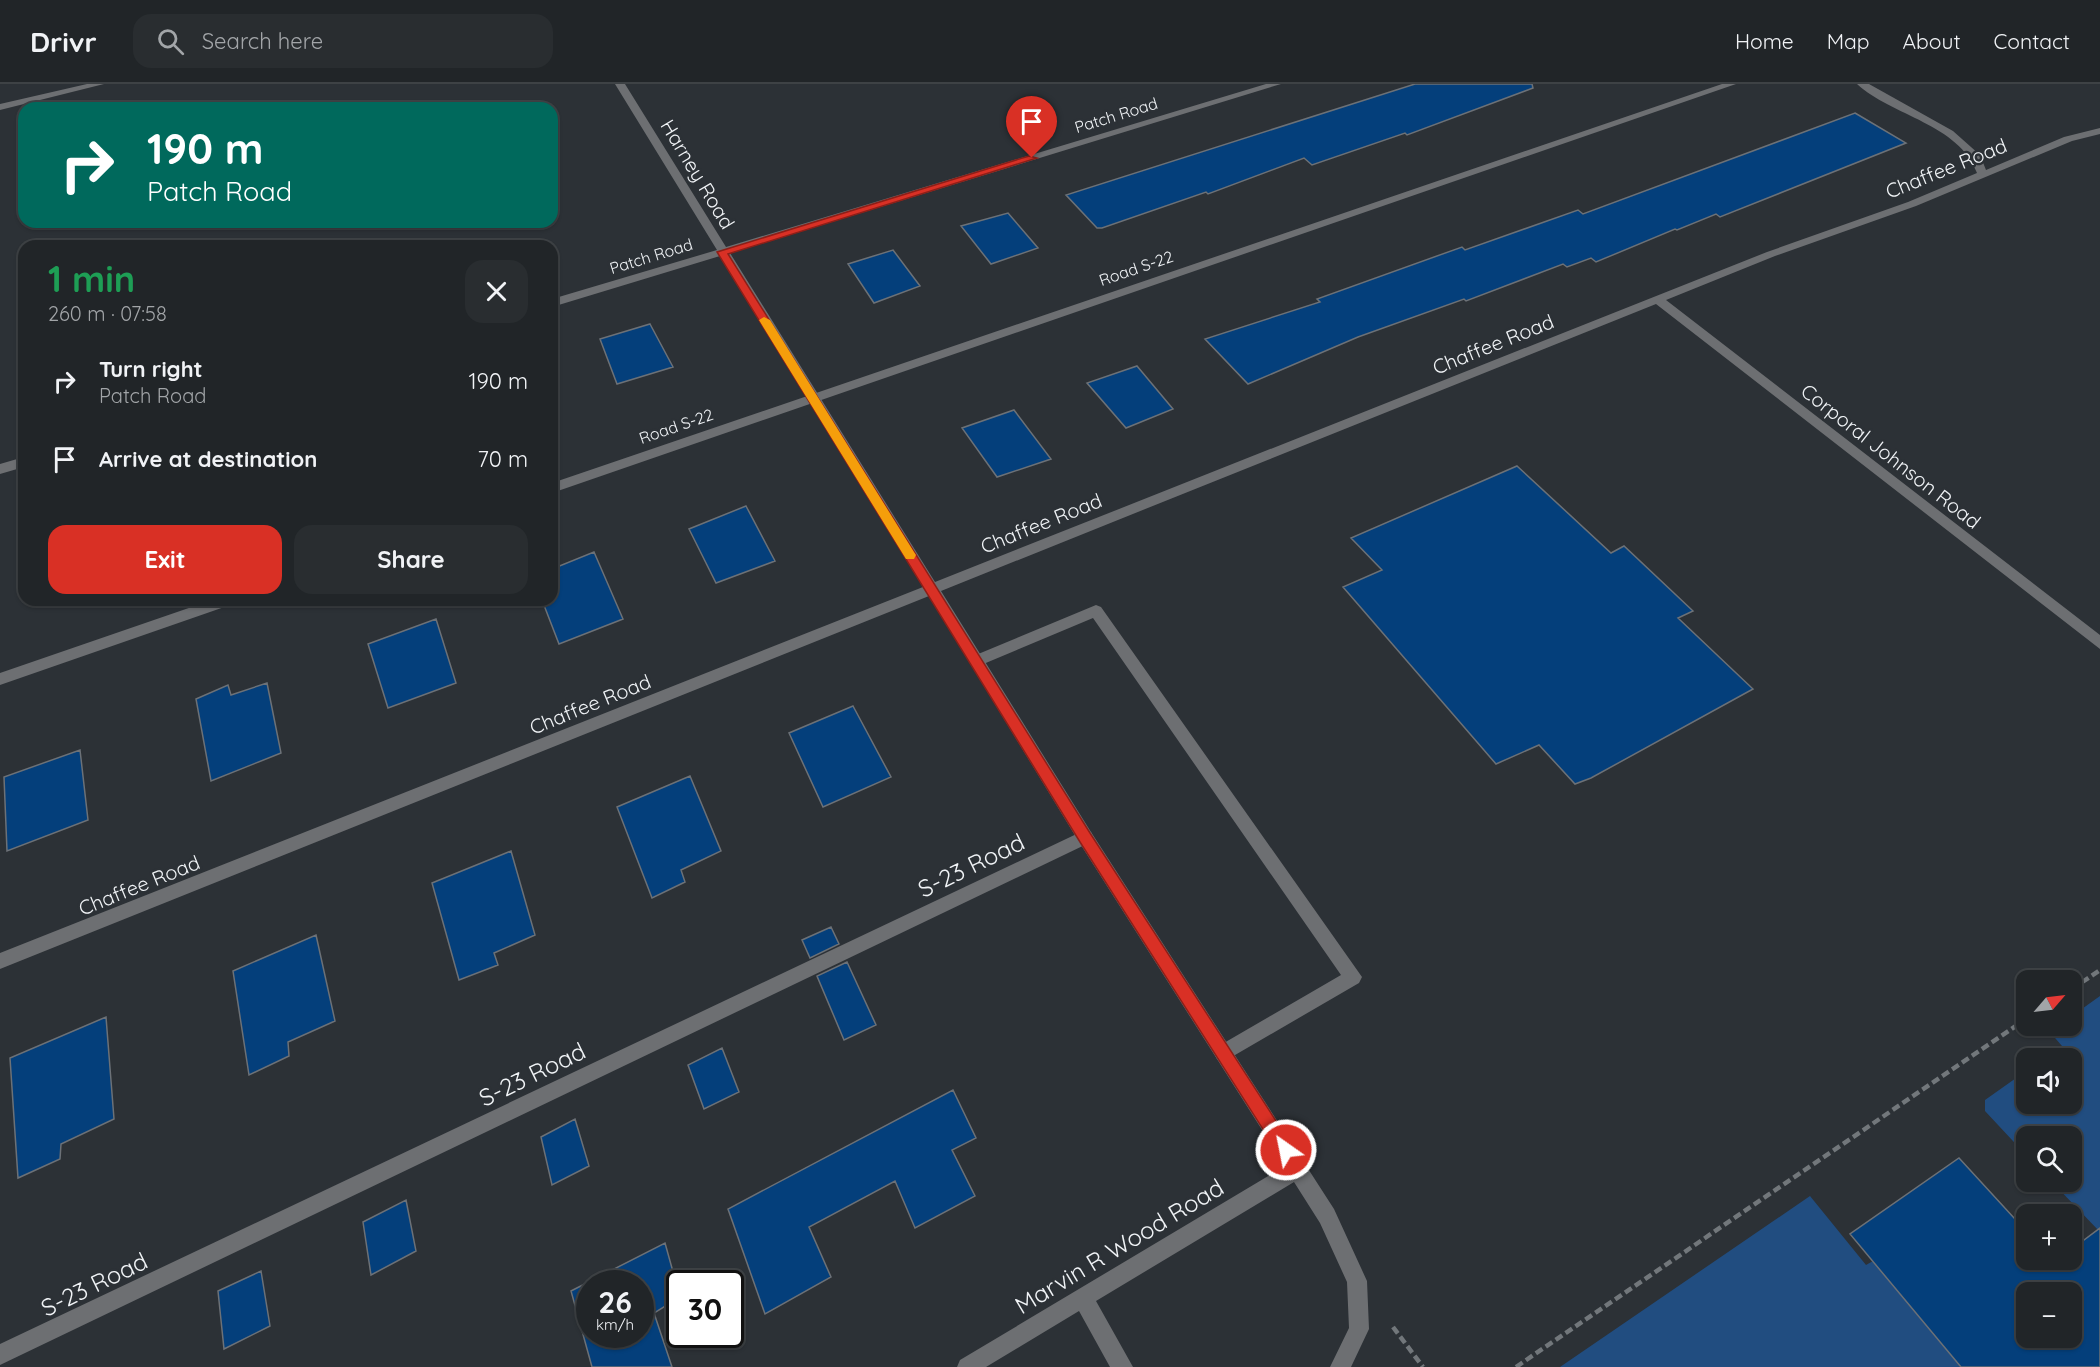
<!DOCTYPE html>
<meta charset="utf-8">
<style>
body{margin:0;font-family:Quicksand,sans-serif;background:#292d30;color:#f1f3f6;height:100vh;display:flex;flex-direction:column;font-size:22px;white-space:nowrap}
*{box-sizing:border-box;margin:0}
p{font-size:20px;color:#a2a5a8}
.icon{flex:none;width:33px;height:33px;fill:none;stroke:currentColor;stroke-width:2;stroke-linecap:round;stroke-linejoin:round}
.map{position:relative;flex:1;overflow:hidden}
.details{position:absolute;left:18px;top:156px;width:540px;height:366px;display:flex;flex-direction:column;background:#212528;border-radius:18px;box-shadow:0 2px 4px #0004,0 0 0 2px #3e4245}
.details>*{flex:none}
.hud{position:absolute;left:18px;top:18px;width:540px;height:126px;border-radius:18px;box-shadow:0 2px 4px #0004,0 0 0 2px #3e4245;background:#00695c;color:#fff;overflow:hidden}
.needle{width:39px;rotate:62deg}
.tools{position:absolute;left:2016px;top:886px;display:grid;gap:12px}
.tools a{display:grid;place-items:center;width:66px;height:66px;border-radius:12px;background:#212528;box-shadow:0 2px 4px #0004,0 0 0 2px #3e4245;font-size:30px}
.speed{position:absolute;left:576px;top:1186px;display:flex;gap:12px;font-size:30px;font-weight:700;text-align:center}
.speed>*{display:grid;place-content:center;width:78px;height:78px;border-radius:50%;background:#212528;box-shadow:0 2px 4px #0004,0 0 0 2px #3e4245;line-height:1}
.speed small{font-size:15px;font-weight:400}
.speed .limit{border:3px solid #111;border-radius:9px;background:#fff;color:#111}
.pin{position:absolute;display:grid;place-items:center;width:51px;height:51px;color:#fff;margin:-62px -26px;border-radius:50% 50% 50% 0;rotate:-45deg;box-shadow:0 0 6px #0007}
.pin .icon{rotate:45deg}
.me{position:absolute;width:66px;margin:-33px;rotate:327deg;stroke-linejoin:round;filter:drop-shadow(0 0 4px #0008)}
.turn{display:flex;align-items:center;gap:21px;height:126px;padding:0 30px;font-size:27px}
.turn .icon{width:78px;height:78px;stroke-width:2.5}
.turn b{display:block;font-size:42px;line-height:51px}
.round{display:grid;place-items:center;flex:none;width:63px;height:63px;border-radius:18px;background:#292d30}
.headline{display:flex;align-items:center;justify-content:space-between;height:102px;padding:0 30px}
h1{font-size:36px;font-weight:700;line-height:45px;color:#1e9e55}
.button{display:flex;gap:12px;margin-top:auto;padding:12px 30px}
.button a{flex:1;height:69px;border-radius:18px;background:#d93025;color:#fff;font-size:24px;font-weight:700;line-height:69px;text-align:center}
.button a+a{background:#292d30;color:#f1f3f6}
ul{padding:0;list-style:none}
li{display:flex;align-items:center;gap:18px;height:78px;padding:0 30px}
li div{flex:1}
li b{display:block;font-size:22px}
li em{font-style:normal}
header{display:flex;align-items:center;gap:36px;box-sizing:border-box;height:84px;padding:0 30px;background:#212528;border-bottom:2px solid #3e4245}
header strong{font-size:28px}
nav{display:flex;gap:33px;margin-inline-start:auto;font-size:21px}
.search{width:420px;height:54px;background:#292d30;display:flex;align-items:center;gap:15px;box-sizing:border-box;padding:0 21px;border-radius:18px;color:#a2a5a8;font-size:22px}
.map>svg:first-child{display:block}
.green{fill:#214d80}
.building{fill:#043f7b;stroke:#6c7177;stroke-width:1.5;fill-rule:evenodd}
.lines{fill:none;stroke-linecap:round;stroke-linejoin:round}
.path{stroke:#72777b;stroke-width:4.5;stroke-dasharray:8 4;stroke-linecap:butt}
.service{fill:#6d6f72;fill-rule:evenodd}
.minor{fill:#6d6f72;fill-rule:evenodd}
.route{fill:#d93025;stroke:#8d1f18;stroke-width:1.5}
.slow{fill:#f59e0b}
.labels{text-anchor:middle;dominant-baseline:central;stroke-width:5;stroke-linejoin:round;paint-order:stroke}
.far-street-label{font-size:16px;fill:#f0f3f6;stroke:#2c3136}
.street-label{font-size:20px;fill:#f0f3f6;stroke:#2c3136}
.near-street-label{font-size:24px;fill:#f0f3f6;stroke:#2c3136}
</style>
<header>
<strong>Drivr</strong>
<div class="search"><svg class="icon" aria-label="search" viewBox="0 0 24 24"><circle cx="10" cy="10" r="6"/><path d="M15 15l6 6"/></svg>Search here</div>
<nav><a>Home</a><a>Map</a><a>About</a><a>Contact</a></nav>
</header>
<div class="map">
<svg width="2100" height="1283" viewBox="0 0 2100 1283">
<rect width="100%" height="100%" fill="#2c3136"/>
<path class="green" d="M2100 912V1148L2052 1098H2072V1053H2026V1071L1985 1027V1016L2026 987V1020H2072V975H2043L2062 962 2049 947 2057 942H2072V932Z
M1810 1112 1866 1181 1873 1177 1961 1283H1560Z"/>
<path class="building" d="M1415 0H1532L1533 4 1407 51 1405 49 1312 81 1304 74 1208 110 1206 108 1102 144H1097L1066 111Z
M1855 29 1906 59 1720 133 1716 130 1677 146 1675 145 1596 178 1591 174 1567 183 1563 180 1466 217 1464 215 1358 253 1248 300 1205 255 1320 218 1317 215 1462 163 1465 166 1578 126 1583 130Z
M1008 129 1038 164 991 180 961 142Z
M893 166 920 202 874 219 848 180Z
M650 240 673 283 617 300 600 255Z
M1137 282 1173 325 1126 344 1087 299Z
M1014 326 1051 375 997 393 962 344Z
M1517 382 1611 469 1624 462 1693 527 1678 534 1753 605 1591 694 1575 700 1539 661 1496 680 1343 503 1382 486 1351 454Z
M746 422 775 477 716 499 689 445Z
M594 468 623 535 559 560 542 516H552V485Z
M436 535 456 599 388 624 368 560Z
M267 599 281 669 211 697 196 615 228 601 231 611Z
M853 622 891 693 823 723 789 649Z
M80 666 88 736 7 767 4 693Z
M690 692 721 767 681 786 685 798 652 814 617 723Z
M511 767 535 851 494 869 498 881 459 896 432 799Z
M831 843 839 860 810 874 802 856Z
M316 851 335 937 288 958 289 972 249 991 233 887Z
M847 878 876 941 844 956 817 892Z
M106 933 114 1035 61 1060 60 1075 18 1094 10 974Z
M722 964 739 1008 704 1025 688 981Z
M953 1006 976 1054 952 1066 975 1112 915 1144 895 1097 809 1143 831 1193 765 1230 728 1125Z
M575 1035 589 1082 552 1101 541 1053Z
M1959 1074 2026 1147V1176H2072V1165L2100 1144V1283H1961L1850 1150ZM2026 1209H2072V1254H2026Z
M406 1116 416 1167 371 1191 363 1138Z
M665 1159 680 1213 654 1229 672 1283H592L571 1207ZM590 1200H640V1251H590Z
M261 1187 270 1242 224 1265 218 1207Z"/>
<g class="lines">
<path class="path" d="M2072 905 2100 886
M1393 1243 1423 1283
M1516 1283 2026 935"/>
<path class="service" d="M87 0H104L0 26V20Z
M1722 0H1736L552 409V399Z
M212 516H235L233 520 0 601V589Z
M1096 521 1101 523 1362 893 1359 899 1223 978 1217 975 1214 969 1217 963 1341 891 1093 534 981 581H971L969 577 971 573Z
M1085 746 1091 748 1093 753 1091 758 0 1281V1260Z"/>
<path class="minor" d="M615 0H625L726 163 1266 0H1281L730 169 935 498 1767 168 1908 118 1977 89C1959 40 1892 32 1857 0H1869L1953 47 1980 71 1986 86 2064 53 2100 44V50L2072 57 1916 122 1775 172 1666 216 2100 551V565L1656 220 941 507 1091 748 1334 1125 1367 1197 1369 1245 1351 1283H1330L1349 1244 1347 1198 1320 1139 1294 1098 1096 1217 1133 1283H1110L1079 1227 986 1283H957L960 1276 1285 1082 1079 758 929 512 0 885V869L923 503 720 172 552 223V215L717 166Z
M24 373V383L0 390V380Z"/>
</g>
<path class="route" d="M1029 72 1037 74 728 170 1090 749 1291 1060 1294 1066 1291 1072 1286 1074 1280 1072 1080 758 717 168Z"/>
<path class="slow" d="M764 233 770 236 914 468 916 471 914 475H906L759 236Z"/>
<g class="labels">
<g class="far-street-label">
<text transform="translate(1116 31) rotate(-17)">Patch Road</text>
<text transform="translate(651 172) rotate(-17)">Patch Road</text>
<text transform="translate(1136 184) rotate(-19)">Road S-22</text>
<text transform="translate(676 342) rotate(-19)">Road S-22</text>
</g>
<g class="street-label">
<text transform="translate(1946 84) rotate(-22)">Chaffee Road</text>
<text transform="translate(698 90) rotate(59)">Harney Road</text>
<text transform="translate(1493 260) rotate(-22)">Chaffee Road</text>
<text transform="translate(1891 372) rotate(38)">Corporal Johnson Road</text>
<text transform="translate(1041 439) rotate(-22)">Chaffee Road</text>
<text transform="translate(590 620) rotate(-22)">Chaffee Road</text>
<text transform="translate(139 801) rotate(-22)">Chaffee Road</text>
</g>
<g class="near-street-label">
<text transform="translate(971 781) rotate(-26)">S-23 Road</text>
<text transform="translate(532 990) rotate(-26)">S-23 Road</text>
<text transform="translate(1119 1162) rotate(-31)">Marvin R Wood Road</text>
<text transform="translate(94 1200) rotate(-26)">S-23 Road</text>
</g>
</g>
</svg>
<div class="tools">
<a><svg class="needle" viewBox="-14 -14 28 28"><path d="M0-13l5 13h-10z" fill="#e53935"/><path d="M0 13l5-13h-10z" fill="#a2a5a8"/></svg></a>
<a><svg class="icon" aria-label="sound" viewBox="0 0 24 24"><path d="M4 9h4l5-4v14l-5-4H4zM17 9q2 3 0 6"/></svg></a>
<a><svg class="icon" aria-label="search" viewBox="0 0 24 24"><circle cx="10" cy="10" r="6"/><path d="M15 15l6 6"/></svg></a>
<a>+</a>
<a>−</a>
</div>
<div class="speed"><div>26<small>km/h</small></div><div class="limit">30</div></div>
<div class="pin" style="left:1032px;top:74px;background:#d93025"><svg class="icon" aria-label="arrive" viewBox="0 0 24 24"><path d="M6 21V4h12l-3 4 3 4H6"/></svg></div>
<svg class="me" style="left:1286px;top:1066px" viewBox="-20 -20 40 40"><circle r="17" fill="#d93025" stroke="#fff" stroke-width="3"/><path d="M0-11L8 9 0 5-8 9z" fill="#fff"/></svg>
<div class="hud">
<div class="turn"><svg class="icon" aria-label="right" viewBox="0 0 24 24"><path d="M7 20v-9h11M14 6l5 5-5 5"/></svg><div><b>190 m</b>Patch Road</div></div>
</div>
<section class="details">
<div class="headline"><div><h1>1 min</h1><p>260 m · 07:58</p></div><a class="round"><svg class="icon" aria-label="close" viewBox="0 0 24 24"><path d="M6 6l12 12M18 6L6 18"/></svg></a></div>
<ul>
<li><svg class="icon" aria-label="right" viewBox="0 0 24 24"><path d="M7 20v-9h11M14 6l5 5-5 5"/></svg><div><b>Turn right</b><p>Patch Road</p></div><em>190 m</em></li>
<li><svg class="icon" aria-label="arrive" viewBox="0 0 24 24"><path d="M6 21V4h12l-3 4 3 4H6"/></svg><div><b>Arrive at destination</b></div><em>70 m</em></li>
</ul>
<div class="button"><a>Exit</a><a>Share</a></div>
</section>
</div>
